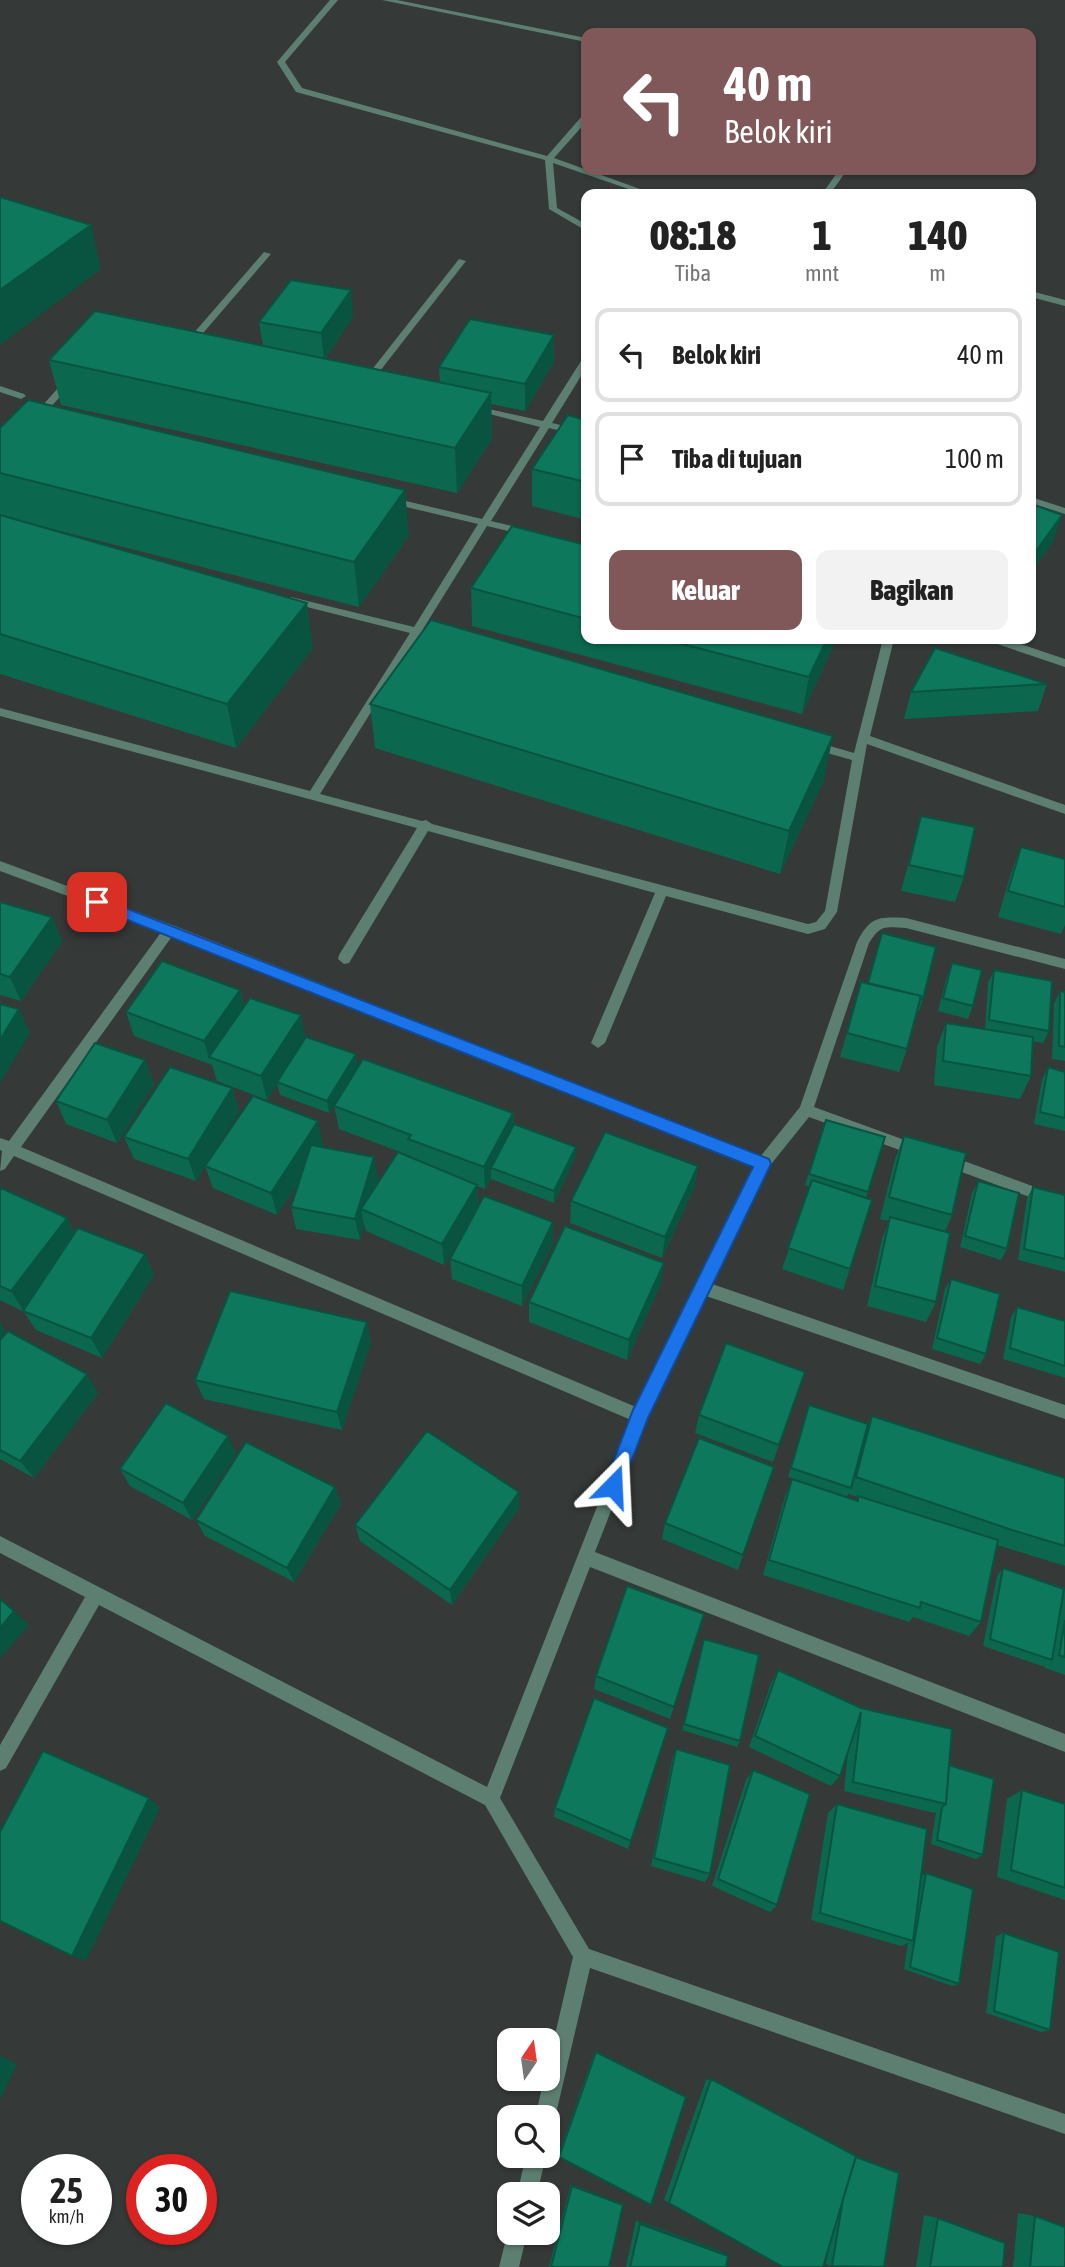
<!DOCTYPE html>
<html lang="id">
<style>
body{margin:0;font-family:"Asap Condensed",sans-serif;background:#f2f2f2;color:#222;height:100vh;display:flex;flex-direction:column;font-size:26px;white-space:nowrap}
*{box-sizing:border-box;margin:0}
p{font-size:23px;color:#767676}
.icon{flex:none;width:38px;height:38px;fill:none;stroke:currentColor;stroke-width:2;stroke-linecap:round;stroke-linejoin:round}
.map{position:relative;flex:1;overflow:hidden}
.side{position:absolute;left:581px;top:189px;width:455px;height:455px;display:flex;flex-direction:column;background:#fff;border-radius:14px;box-shadow:0 2px 5px #0004}
.side>*{flex:none}
.top-card{position:absolute;left:581px;top:28px;width:455px;height:147px;border-radius:14px;box-shadow:0 2px 5px #0004;background:#815859;color:#fff;overflow:hidden}
.needle{width:46px;rotate:13deg}
.fabs{position:absolute;left:497px;top:2028px;display:grid;gap:14px}
.fabs a{display:grid;place-items:center;width:63px;height:63px;border-radius:14px;background:#fff;box-shadow:0 2px 5px #0004;font-size:35px}
.speed{position:absolute;left:21px;top:2154px;display:flex;gap:14px;font-size:35px;font-weight:700;text-align:center}
.speed>*{display:grid;place-content:center;width:91px;height:91px;border-radius:50%;background:#fff;box-shadow:0 2px 5px #0004;line-height:1}
.speed small{font-size:18px;font-weight:400}
.speed .limit{border:10px solid #d22;background:#fff;color:#111}
.pin{position:absolute;display:grid;place-items:center;width:60px;height:60px;color:#fff;margin:-30px;border-radius:14px;box-shadow:0 4px 10px #0006}
.me{position:absolute;width:77px;margin:-38px;rotate:21deg;stroke-linejoin:round;filter:drop-shadow(0 0 5px #0008)}
.turn{display:flex;align-items:center;gap:24px;height:147px;padding:0 28px;font-size:32px}
.turn .icon{width:91px;height:91px;stroke-width:2.5}
.turn b{display:block;font-size:49px;line-height:60px}
.eta{display:flex;justify-content:space-evenly;align-items:center;height:119px;text-align:center}
.eta b{font-size:42px;font-weight:800;line-height:49px}
.primary-button{display:flex;gap:14px;margin-top:auto;padding:14px 28px}
.primary-button a{flex:1;height:80px;border-radius:14px;background:#815859;color:#fff;font-size:28px;font-weight:800;line-height:80px;text-align:center}
.primary-button a+a{background:#f2f2f2;color:#222}
ul{padding:0;list-style:none}
li{display:flex;align-items:center;gap:21px;height:94px;margin:0 14px 10px;padding:0 14px;border:4px solid #e0e0e0;border-radius:14px}
li div{flex:1}
li b{display:block;font-size:26px}
li em{font-style:normal}
.map>svg:first-child{display:block}
.lines{fill:none;stroke-linecap:round;stroke-linejoin:round}
.lane{fill:#5c7f71;fill-rule:evenodd}
.street{fill:#5c7f71;fill-rule:evenodd}
.wall{fill:#0b674e}
.shaded-wall{fill:#095440}
.building{fill:#0d785b;stroke:#095440;stroke-width:2}
.route{fill:#1a73e8;stroke:#114b97;stroke-width:2}
</style>
<div class="map">
<svg width="1065" height="2267" viewBox="0 0 1065 2267">
<rect width="100%" height="100%" fill="#353937"/>
<g class="lines">
<path class="lane" d="M330 0H338L285 62 302 88 547 156 583 115H586V122L554 158 654 194H643L553 163 557 208 586 224V230L583 229 549 209 545 160 296 92 277 62Z
M382 0H397L586 38V42Z
M839 170H847L830 194H822Z
M264 252 271 254 192 346H186V342Z
M459 259 466 261 369 385H363V381Z
M1031 291 1065 300V306L1031 297Z
M0 386 24 394 26 396 21 399 0 392Z"/>
<path class="street" d="M586 358V368L552 423 586 431V437L549 428 491 521 533 531 534 533 529 536 487 526 423 629 445 634 447 637 441 641 419 635 320 794 422 821 426 820 432 824 808 924 816 922 825 911 852 760 809 748 807 745 813 741 854 753 883 639H894L870 736 1065 805V814L867 744 837 912 825 929 808 934 666 896 605 1043 598 1048 591 1043 655 893 428 831 349 963 344 964 338 959 339 955 417 828 0 716V708L310 791 410 633 291 603 286 600 291 597 414 627 478 524 385 502 384 500 389 497 482 519 540 427 470 409 475 406 543 421 581 361Z
M67 378 75 380 40 419H34V415Z
M1031 497 1065 508V514L1031 503Z
M989 639H1006L1065 659V667L991 642Z
M0 861 175 926 760 1157 800 1107 857 942C871 916 878 917 906 918L1065 959V969L906 928C885 927 881 924 869 943L814 1107 921 1146 923 1150 921 1154 916 1156 809 1117 768 1168 712 1284 1065 1405V1419L706 1296 647 1418 595 1552 1065 1734V1752L590 1567 500 1798 589 1949 1065 2114V2134L590 1968 555 2118 552 2125 548 2127V2118H535L544 2079H548V2065L573 1957 485 1805 99 1605 6 1768 0 1771V1745L85 1597 0 1553V1536L487 1787 631 1420 14 1156 5 1169 0 1171 2 1151 0 1150V1138L9 1141 162 931 0 871ZM173 935 754 1167 636 1407 21 1147Z
M945 1154 1065 1198V1210L940 1164 938 1160 940 1156Z
M526 2156H546L537 2194H517Z
M509 2227V2233H527L519 2267H499Z"/>
</g>
<path class="wall" d="M353 317 325 359 440 383 439 367 554 335V362L525 411 491 404 492 439 457 493 61 405 49 360 263 346 259 322Z
M586 420V520L532 506V469Z
M0 428 409 535 359 607 13 519 313 648 236 748 0 674Z
M586 545V639H835L833 647 802 714 472 626 471 588Z
M1047 684 1038 711 904 719 911 692Z
M370 704 824 780 780 874 375 748Z
M921 816 964 877 955 902 901 891Z
M1021 847 1065 859V925L1061 934 998 917 1011 873Z
M0 902 52 917 62 942 21 1001 0 995Z
M952 963 973 1006 968 1019 938 1011 947 976Z
M994 970 1049 1031 1043 1043 1032 1041 1031 1076 1020 1099 934 1085 937 1047 946 1023 985 1029 988 983Z
M861 982 923 999 919 1011H917L907 1049 899 1072 840 1057Z
M240 990 244 1006 358 1067 329 1113 280 1095 277 1084 267 1100 217 1081 212 1065 134 1036 126 1012Z
M1060 991 1065 992V1061L1052 1059 1054 1004Z
M145 1060 154 1084 117 1143 66 1124 56 1101Z
M1048 1067 1065 1072V1131L1034 1124 1042 1080Z
M232 1088 239 1111 211 1156 323 1144 321 1147 378 1179 375 1188 411 1157V1156L339 1129 334 1106 513 1113 514 1124 575 1158 554 1203 491 1179 485 1189 477 1186 478 1206 553 1243 522 1306 452 1279 450 1259 474 1214 444 1265 366 1231 364 1224 360 1240 296 1229 291 1207 300 1180 277 1215 213 1188 205 1166 196 1181 134 1159 124 1137Z
M826 1120 885 1137 866 1198 850 1269 843 1290 782 1269 810 1187 805 1185Z
M904 1136 952 1215 945 1232 936 1302 926 1322 867 1306 882 1239 889 1221 880 1219 895 1159Z
M698 1166 694 1188 662 1258 570 1223 571 1201Z
M978 1181 1007 1249 1001 1260 960 1247 972 1193Z
M1033 1187 1065 1195V1272L1018 1260 1027 1198Z
M0 1190 75 1233 145 1254 154 1275 102 1358 36 1330 24 1312 0 1300Z
M951 1279 986 1354 980 1364 932 1349 945 1289Z
M661 1283 627 1360 529 1322V1302Z
M1017 1307 1065 1321V1378L1003 1359 1011 1317Z
M0 1340 98 1393 34 1478 0 1459Z
M371 1342 342 1430 204 1399 195 1380Z
M805 1372 773 1462 695 1433 699 1415Z
M809 1405 868 1424 872 1416 1065 1478V1566L997 1545 981 1622 969 1636 913 1617 909 1622 763 1575 785 1496 792 1479 856 1501 858 1497 848 1494 847 1497 788 1477Z
M236 1454 192 1520 130 1486 120 1469Z
M335 1487 341 1504 294 1582 205 1536 196 1520Z
M519 1492V1508L452 1605 360 1541 355 1525Z
M665 1523 743 1555 738 1570 662 1539Z
M1003 1568 1065 1588V1675L1045 1668V1667L983 1646 997 1576Z
M704 1614 670 1719 594 1689 596 1676Z
M704 1639 740 1741 737 1747 682 1730Z
M778 1670 949 1765 983 1855 976 1859 931 1844 936 1812 934 1813 844 1791 848 1751 840 1776 831 1786 749 1747 771 1683Z
M668 1728 628 1849 554 1817 555 1808Z
M676 1749 710 1874 705 1882 651 1866 672 1760Z
M753 1770 777 1905 770 1912 712 1886 746 1780Z
M1022 1790 1065 1804V1900L997 1877 1007 1799Z
M837 1804 921 1876 926 1873 959 1984 952 1986 904 1969 908 1943 901 1946 811 1920 828 1813Z
M1004 1933 1050 2030 1041 2032 986 2013 996 1936Z
M596 2052 559 2157 558 2156 594 2054Z
M711 2079 856 2156 833 2267 826 2264 829 2246 783 2267 664 2200 706 2080Z
M571 2184 620 2203 623 2205 609 2267H549Z
M1018 2213 1035 2216 1065 2267H1013Z
M924 2215 938 2218 1003 2267H916Z
M636 2220 721 2251 728 2256 726 2267H626Z"/>
<path class="shaded-wall" d="M91 225 101 269 0 345V290Z
M351 290 353 317 324 360 321 333Z
M554 335V362L525 411V384Z
M491 393 492 439 457 493 455 448Z
M405 490 409 535 359 607 354 562Z
M1062 515 1053 542 1031 573V558Z
M307 603 313 648 236 748 227 704Z
M827 639H835L833 647 802 714 809 677Z
M833 736 824 780 780 874 789 831Z
M52 917 62 942 21 1001 10 977Z
M240 990 246 1014 209 1057 211 1065 204 1041Z
M19 1009 30 1033 0 1083V1040Z
M301 1015 306 1039 267 1100 261 1076Z
M356 1054 358 1067 329 1113 327 1101Z
M145 1060 154 1084 117 1143 107 1120Z
M232 1088 239 1111 196 1181 188 1159Z
M513 1113 514 1136 491 1168V1179L485 1189 484 1167Z
M318 1121 323 1144 277 1215 271 1193Z
M576 1147 575 1158 554 1203V1191Z
M374 1157 378 1179 368 1212 361 1209 364 1224 360 1240 355 1219Z
M698 1166 694 1188 662 1258 665 1237Z
M477 1185 478 1207 444 1265 442 1244Z
M67 1218 78 1240 24 1312 11 1291Z
M553 1222V1243L522 1306V1286Z
M145 1254 154 1275 102 1358 91 1338Z
M664 1263 661 1283 627 1360 629 1340Z
M0 1322 5 1331 0 1339Z
M367 1322 371 1342 342 1430 337 1412Z
M87 1374 98 1393 34 1478 20 1461Z
M228 1436 236 1454 192 1520 183 1503Z
M335 1487 341 1504 294 1582 287 1568Z
M519 1492V1508L452 1605 450 1590Z
M14 1611 29 1625 0 1658V1628Z
M149 1798 160 1808 86 1961 72 1956Z
M0 2056 17 2064 0 2100Z
M571 2184 620 2203 623 2205 572 2186Z
M636 2220 721 2251 728 2256 640 2224Z"/>
<path class="building" d="M0 197 91 225 0 290Z
M291 280 351 290 321 333 259 322Z
M95 311 491 393 455 448 49 360Z
M470 319 554 335 525 384 439 367Z
M28 400 405 490 354 562 0 473V428Z
M568 415 586 420V482L532 469Z
M1031 504 1062 515 1031 558Z
M0 515 307 603 227 704 0 634Z
M512 526 586 545V619L471 588Z
M431 620 833 736 789 831 370 704Z
M663 639H827L809 677Z
M935 648 1047 684 911 692Z
M921 816 975 827 964 877 909 865Z
M1021 847 1065 859V907L1008 891Z
M0 902 52 917 10 977 0 974Z
M882 933 936 947 923 999 920 998 921 996 868 983Z
M162 961 240 990 204 1041 126 1012Z
M952 963 982 970 973 1006 943 998Z
M994 970 1052 981 1049 1031 989 1020Z
M861 982 921 996 907 1049 847 1033Z
M1060 991 1065 992V1047L1059 1046Z
M250 998 301 1015 261 1076 209 1057Z
M0 1004 19 1009 0 1040Z
M946 1023 1033 1037 1031 1076 943 1061Z
M306 1037 356 1054 327 1101 277 1082Z
M95 1043 145 1060 107 1120 56 1101Z
M363 1059 513 1113 484 1167 408 1139 411 1135 334 1106Z
M170 1067 232 1088 188 1159 124 1137Z
M1048 1067 1065 1072V1118L1040 1112Z
M253 1096 318 1121 271 1193 205 1166Z
M826 1120 885 1137 868 1192 809 1174Z
M514 1124 576 1147 554 1191 491 1168Z
M605 1132 698 1166 665 1237 571 1201Z
M904 1136 966 1153 952 1215 889 1197Z
M311 1145 374 1157 355 1219 291 1207Z
M398 1152 477 1185 442 1244 361 1209Z
M812 1180 872 1200 850 1269 788 1248Z
M978 1181 1019 1193 1007 1249 965 1236Z
M1033 1187 1065 1195V1259L1024 1249Z
M1 1188 67 1218 11 1291 0 1286V1190Z
M484 1196 553 1222 522 1286 450 1259Z
M890 1217 950 1233 936 1302 875 1286Z
M565 1226 664 1263 629 1340 529 1302Z
M78 1228 145 1254 91 1338 23 1311Z
M951 1279 1000 1294 986 1354 937 1338Z
M230 1291 367 1322 337 1412 195 1380Z
M1017 1307 1065 1321V1366L1010 1348Z
M8 1331 87 1374 20 1461 0 1450V1340Z
M726 1343 805 1372 779 1445 699 1415Z
M166 1403 228 1436 183 1503 120 1469Z
M809 1405 868 1424 851 1488 791 1468Z
M872 1416 1065 1478V1546L1012 1530 856 1477Z
M427 1431 519 1492 450 1590 355 1525Z
M699 1438 774 1467 743 1555 665 1523Z
M246 1442 335 1487 287 1568 196 1520Z
M792 1479 858 1501V1496L998 1540 981 1622 921 1602 920 1608 769 1560Z
M1003 1568 1064 1589 1052 1660 990 1639Z
M627 1586 704 1614 674 1707 596 1676Z
M0 1599 14 1611 0 1628Z
M1065 1620V1657L1059 1655Z
M704 1639 759 1655 740 1741 684 1724Z
M778 1670 861 1708 952 1729 946 1804 853 1782 861 1712 840 1776 755 1736Z
M594 1698 668 1728 631 1841 555 1808Z
M676 1749 730 1765 710 1874 654 1858Z
M43 1751 149 1798 72 1956 0 1921V1832Z
M949 1765 994 1779 983 1855 937 1840 942 1807 946 1804Z
M753 1770 810 1794 777 1905 718 1879Z
M1022 1790 1065 1804V1888L1011 1870Z
M837 1804 927 1829 913 1941 820 1913Z
M926 1873 973 1889 959 1984 910 1967Z
M1004 1933 1059 1952 1050 2030 994 2011Z
M596 2052 686 2097 651 2205 559 2157Z
M711 2079 856 2156 823 2267H783L669 2203Z
M856 2157 899 2173 884 2267 832 2266 843 2199Z
M572 2186 623 2205 609 2267H551Z
M1035 2216 1065 2227V2267H1030Z
M938 2218 1005 2243 1003 2267H930Z
M640 2224 728 2256 726 2267H630Z"/>
<path class="route" d="M97 897 769 1159 771 1164 648 1418 619 1493 613 1495 606 1493 604 1486 633 1410 753 1167 92 906 90 902 92 898Z"/>
</svg>
<div class="fabs">
<a><svg class="needle" viewBox="-14 -14 28 28"><path d="M0-13l5 13h-10z" fill="#e53935"/><path d="M0 13l5-13h-10z" fill="#767676"/></svg></a>
<a><svg class="icon" aria-label="search" viewBox="0 0 24 24"><circle cx="10" cy="10" r="6"/><path d="M15 15l6 6"/></svg></a>
<a><svg class="icon" aria-label="layers" viewBox="0 0 24 24"><path d="M12 4l9 5-9 5-9-5zM3 14l9 5 9-5"/></svg></a>
</div>
<div class="speed"><div>25<small>km/h</small></div><div class="limit">30</div></div>
<div class="pin" style="left:97px;top:902px;background:#d93025"><svg class="icon" aria-label="arrive" viewBox="0 0 24 24"><path d="M6 21V4h12l-3 4 3 4H6"/></svg></div>
<svg class="me" style="left:613px;top:1486px" viewBox="-20 -20 40 40"><path d="M0-17L14 15 0 8-14 15z" fill="#1a73e8" stroke="#fff" stroke-width="4"/></svg>
<div class="top-card">
<div class="turn"><svg class="icon" aria-label="left" viewBox="0 0 24 24"><path d="M17 20v-9H6M10 6l-5 5 5 5"/></svg><div><b>40 m</b>Belok kiri</div></div>
</div>
<section class="side">
<div class="eta">
<div><b>08:18</b><p>Tiba</p></div>
<div><b>1</b><p>mnt</p></div>
<div><b>140</b><p>m</p></div>
</div>
<ul>
<li><svg class="icon" aria-label="left" viewBox="0 0 24 24"><path d="M17 20v-9H6M10 6l-5 5 5 5"/></svg><div><b>Belok kiri</b></div><em>40 m</em></li>
<li><svg class="icon" aria-label="arrive" viewBox="0 0 24 24"><path d="M6 21V4h12l-3 4 3 4H6"/></svg><div><b>Tiba di tujuan</b></div><em>100 m</em></li>
</ul>
<div class="primary-button"><a>Keluar</a><a>Bagikan</a></div>
</section>
</div>
